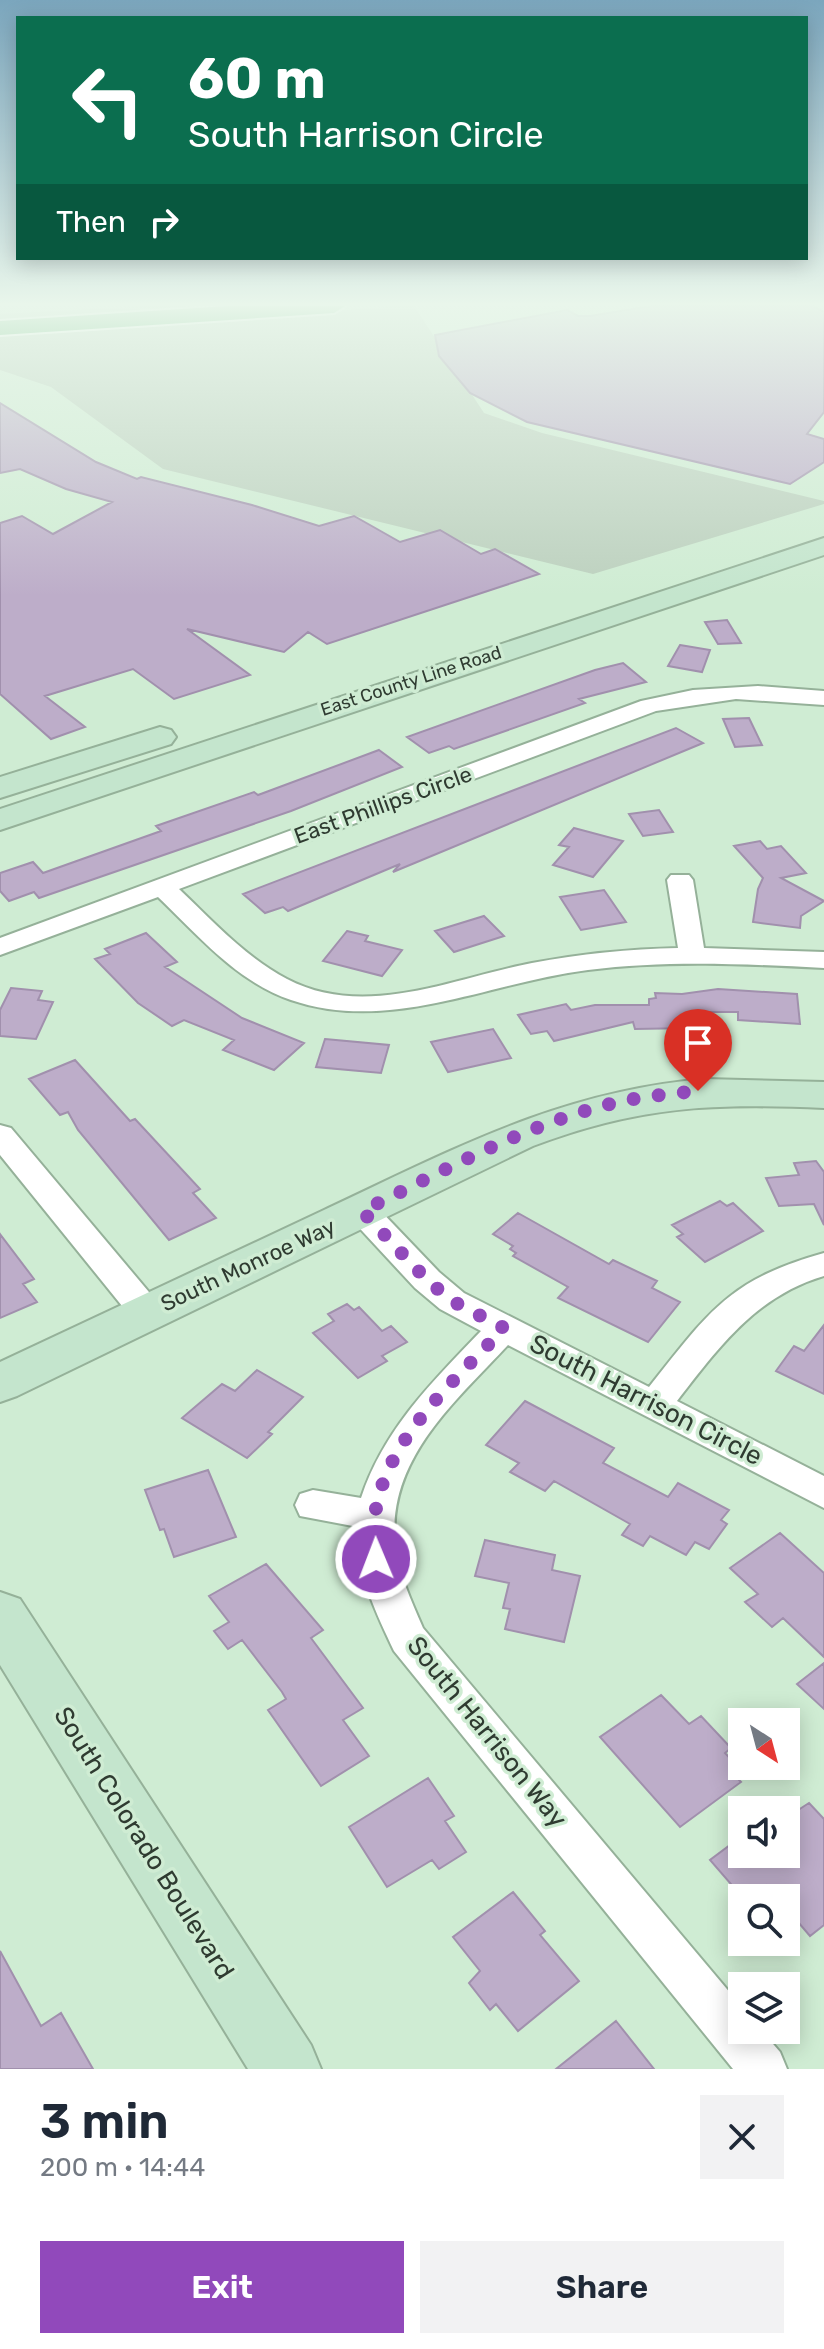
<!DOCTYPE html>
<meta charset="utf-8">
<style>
body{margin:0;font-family:Rubik,sans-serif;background:#f2f2f3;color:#1f2937;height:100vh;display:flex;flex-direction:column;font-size:30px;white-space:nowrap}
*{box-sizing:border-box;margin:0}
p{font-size:26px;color:#747a83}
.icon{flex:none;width:44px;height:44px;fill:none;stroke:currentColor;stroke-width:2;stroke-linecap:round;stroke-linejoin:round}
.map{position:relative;height:2069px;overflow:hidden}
.side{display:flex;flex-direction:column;background:#fff;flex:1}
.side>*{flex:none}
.hud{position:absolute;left:16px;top:16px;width:792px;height:244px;border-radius:0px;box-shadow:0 4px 20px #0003;background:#0b6e4f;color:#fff;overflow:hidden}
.needle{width:52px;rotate:144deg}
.controls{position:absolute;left:728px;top:1708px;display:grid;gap:16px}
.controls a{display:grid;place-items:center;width:72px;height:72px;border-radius:0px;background:#fff;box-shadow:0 4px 20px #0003;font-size:40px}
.pin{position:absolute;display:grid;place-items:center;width:68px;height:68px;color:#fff;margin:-82px -34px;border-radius:50% 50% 50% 0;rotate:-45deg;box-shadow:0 0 8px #0007}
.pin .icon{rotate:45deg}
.me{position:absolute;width:88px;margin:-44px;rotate:359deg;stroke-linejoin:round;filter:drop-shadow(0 0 6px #0008)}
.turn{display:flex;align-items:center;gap:28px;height:168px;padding:0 40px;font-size:36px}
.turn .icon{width:104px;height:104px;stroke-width:2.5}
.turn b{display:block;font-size:56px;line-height:68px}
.then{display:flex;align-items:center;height:76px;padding:0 40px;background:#0003;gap:16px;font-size:30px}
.round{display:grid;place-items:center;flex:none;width:84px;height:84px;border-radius:0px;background:#f2f2f3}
.head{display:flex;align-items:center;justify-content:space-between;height:136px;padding:0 40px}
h1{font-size:48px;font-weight:600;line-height:60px}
.action{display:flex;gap:16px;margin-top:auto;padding:16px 40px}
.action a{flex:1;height:92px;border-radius:0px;background:#9149bb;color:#fff;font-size:32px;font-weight:600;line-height:92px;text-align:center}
.action a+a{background:#f2f2f3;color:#1f2937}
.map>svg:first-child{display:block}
.green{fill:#bcd0be}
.building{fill:#bdadc9;stroke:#a190ad;stroke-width:2}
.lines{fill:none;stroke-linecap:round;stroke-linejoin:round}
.street-casing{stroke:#95b199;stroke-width:4}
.secondary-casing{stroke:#95b199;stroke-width:4}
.highway-casing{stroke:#fff;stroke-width:4}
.street{fill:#fff;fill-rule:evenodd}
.secondary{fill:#c4e5cd;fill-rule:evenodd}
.highway{fill:#3ca859;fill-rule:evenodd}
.route{stroke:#9149bb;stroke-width:14;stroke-dasharray:0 25.2}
.labels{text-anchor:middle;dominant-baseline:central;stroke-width:7;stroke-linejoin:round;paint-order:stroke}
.far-street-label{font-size:18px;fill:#2f3b31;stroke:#cfecd3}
.street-label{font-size:22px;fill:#2f3b31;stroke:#cfecd3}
.near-street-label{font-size:26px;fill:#2f3b31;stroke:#cfecd3}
</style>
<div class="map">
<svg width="824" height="2069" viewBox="0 0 824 2069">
<rect width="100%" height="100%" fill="#cfecd3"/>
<path class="green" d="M148 306H233L0 320V314Z
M396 306H414L484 413 542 433 824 501V504L593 574 163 469 51 387 0 370V334L175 324Z"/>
<path class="building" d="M651 306H813L824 312V412L807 434 824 439V462L790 484 527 422 470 393 439 356 435 335 567 310 578 316H590Z
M0 403 96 462 137 479 141 477 252 505 319 526 354 516 400 542 440 530 481 554 495 549 539 574 327 644 308 632 284 652 187 629 250 675 174 699 133 669 45 696 85 727 51 739 0 694V523L22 516 53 534 112 502 66 489 20 469 0 473Z
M727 620 741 643 718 644 705 622Z
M680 645 710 650 702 672 668 666Z
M623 663 646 682 579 699 585 703 454 749 449 746 429 753 407 737 595 670Z
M749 718 762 745 735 747 723 719Z
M676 728 703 743 393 872 400 864 288 911 283 907 265 913 243 894Z
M379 750 402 767 291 811 39 898 34 892 9 901 0 891V873L33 862 43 873 161 831 156 826 254 792 258 795Z
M659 810 673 832 643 836 629 814Z
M574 828 623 841 593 877 553 865 569 847 559 845Z
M760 841 767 849 781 846 806 873 781 878 824 901 801 916 800 928 753 922 758 889 763 878 734 846Z
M604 890 626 922 581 930 560 897Z
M484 916 504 936 454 952 435 931Z
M347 931 368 936 365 941 402 950 382 976 323 961Z
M146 933 177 962 165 967 242 1018 304 1043 274 1070 223 1050 234 1040 184 1020 172 1026 138 1003 95 959 110 954 105 949Z
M11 988 42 991 38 1000 53 1002 36 1039 0 1036V1010Z
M718 989 797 994 800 1024 738 1020V1012H687L691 1028 635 1029 633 1022 554 1041 547 1031 531 1034 518 1015 566 1004 571 1010 595 1005H649V999L656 998 655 993 682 994Z
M493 1029 511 1058 448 1072 431 1042Z
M325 1039 389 1045 381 1073 316 1067Z
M75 1060 130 1121 135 1119 200 1189 193 1193 216 1218 169 1240 78 1130 68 1112 60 1115 29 1079Z
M816 1161 824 1172V1225L814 1204 779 1206 766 1178 799 1175 794 1163Z
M720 1201 727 1206 733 1203 763 1231 705 1262 677 1237 683 1234 672 1225Z
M518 1213 609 1264 613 1260 657 1281 652 1288 680 1302 648 1342 558 1298 568 1287 513 1256 516 1253 510 1249 513 1246 493 1234Z
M0 1234 34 1279 23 1284 37 1302 0 1318Z
M347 1304 354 1310 359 1307 382 1331 391 1326 407 1342 382 1356 387 1361 358 1378 313 1333 334 1321 328 1314Z
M824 1325V1394L776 1371 794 1346 804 1351Z
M257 1370 303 1397 268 1432 272 1434 247 1458 182 1418 222 1384 235 1391Z
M525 1401 614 1448 603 1463 668 1497 678 1483 729 1510 721 1520 727 1524 709 1549 695 1542 686 1555 650 1536 643 1546 622 1535 630 1524 554 1481 545 1491 510 1472 519 1463 486 1445Z
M208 1470 236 1537 174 1557 164 1529 160 1530 145 1490Z
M780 1533 824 1573V1657L783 1618 772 1627 745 1602 758 1594 730 1568Z
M485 1540 555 1555 552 1570 580 1576 564 1642 505 1629 510 1609 503 1608 509 1583 475 1576Z
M266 1564 323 1630 311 1638 363 1708 343 1720 369 1756 321 1786 268 1710 286 1699 282 1692 242 1640 228 1649 214 1631 229 1622 209 1596Z
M824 1663V1709L797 1684Z
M661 1695 689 1724 701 1716 731 1748 725 1753 745 1774 738 1779 741 1782 680 1827 600 1737Z
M428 1778 454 1816 445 1821 466 1852 439 1869 432 1860 387 1887 349 1827Z
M809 1803 824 1819V1925L810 1936 786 1908V1898H777L766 1885 749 1898H743L710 1860 742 1836V1854H786V1818Z
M513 1892 545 1931 540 1935 579 1981 518 2031 496 2004 490 2010 469 1983 480 1971 453 1937Z
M0 1951 41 2026 61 2013 93 2069H0Z
M616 2021 654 2069H556Z"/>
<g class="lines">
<g class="street-casing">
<path id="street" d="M758 686 824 691V705L736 699 656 711 179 889C213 921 245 957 287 979 365 1020 453 978 532 963 580 954 629 949 678 948L667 880 671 875H689L693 880 704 948 824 952V968C745 964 666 960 588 970 489 982 390 1034 291 1000 237 982 198 935 158 897L0 955V938L641 701 693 690Z
M0 1125 11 1128 159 1304 164 1313 159 1322 147 1325 135 1322 0 1155Z
M362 1200 373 1203 439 1272 464 1293 649 1387C709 1312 728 1280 824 1253V1276C756 1296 719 1347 677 1401L824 1476V1508L508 1345C457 1400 388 1458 395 1541 397 1571 411 1600 423 1628L742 2007V2030H761L780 2052 787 2069H733L394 1651C376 1613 355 1570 358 1527L300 1516 295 1505 300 1494 313 1490 361 1498C384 1429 432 1382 481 1331L440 1309 415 1288 351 1219 346 1211 351 1203Z"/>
</g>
<g class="secondary-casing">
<path id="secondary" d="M824 538V555L0 830V809Z
M160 727 171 730 176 737 171 744 0 798V777Z
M705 1079 824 1082V1108C712 1103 639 1106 533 1146L17 1396 0 1402V1362C108 1311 216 1261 324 1210 452 1150 560 1091 705 1079Z
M0 1592 20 1599 311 2045 321 2069H248L0 1665Z"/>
</g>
<g class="highway-casing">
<path id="highway" d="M227 306H345L334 313 0 335V321Z"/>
</g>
<use href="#street" class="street"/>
<use href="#secondary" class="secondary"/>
<use href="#highway" class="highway"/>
</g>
<linearGradient id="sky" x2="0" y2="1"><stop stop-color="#7ba6bd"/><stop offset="0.51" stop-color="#e9f6eb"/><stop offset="1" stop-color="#e9f6eb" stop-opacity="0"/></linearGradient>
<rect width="824" height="596" fill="url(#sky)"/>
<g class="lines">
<path class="route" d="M376 1559C376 1540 373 1521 377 1503 394 1431 456 1380 504 1328L452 1301 427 1280 362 1211C442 1172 521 1127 606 1105 636 1097 668 1094 698 1091"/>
</g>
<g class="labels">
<g class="far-street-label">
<text transform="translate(411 681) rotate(-18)">East County Line Road</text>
</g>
<g class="street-label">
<text transform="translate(383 805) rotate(-20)">East Phillips Circle</text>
<text transform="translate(248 1265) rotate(-25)">South Monroe Way</text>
</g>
<g class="near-street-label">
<text transform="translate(646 1400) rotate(27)">South Harrison Circle</text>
<text transform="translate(487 1732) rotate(51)">South Harrison Way</text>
<text transform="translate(144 1843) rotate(58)">South Colorado Boulevard</text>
</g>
</g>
</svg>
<div class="controls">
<a><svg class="needle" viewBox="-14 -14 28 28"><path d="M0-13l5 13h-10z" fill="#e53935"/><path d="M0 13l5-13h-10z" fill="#747a83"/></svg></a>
<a><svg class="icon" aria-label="sound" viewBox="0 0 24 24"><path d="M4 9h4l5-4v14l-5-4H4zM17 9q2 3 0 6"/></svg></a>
<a><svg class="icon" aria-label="search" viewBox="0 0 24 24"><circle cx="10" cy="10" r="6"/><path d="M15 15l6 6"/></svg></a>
<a><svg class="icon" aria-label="layers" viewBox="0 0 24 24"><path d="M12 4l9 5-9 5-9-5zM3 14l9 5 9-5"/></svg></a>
</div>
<div class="pin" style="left:698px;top:1091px;background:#d93025"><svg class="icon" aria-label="arrive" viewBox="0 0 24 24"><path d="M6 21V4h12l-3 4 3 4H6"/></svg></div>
<svg class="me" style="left:376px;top:1559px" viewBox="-20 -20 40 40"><circle r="17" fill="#9149bb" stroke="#fff" stroke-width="3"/><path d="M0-11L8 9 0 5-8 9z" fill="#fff"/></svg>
<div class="hud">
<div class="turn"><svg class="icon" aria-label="left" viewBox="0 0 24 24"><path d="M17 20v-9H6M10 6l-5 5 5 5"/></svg><div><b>60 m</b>South Harrison Circle</div></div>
<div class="then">Then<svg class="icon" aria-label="right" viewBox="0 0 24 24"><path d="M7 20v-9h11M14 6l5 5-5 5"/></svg></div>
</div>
</div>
<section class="side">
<div class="head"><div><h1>3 min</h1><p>200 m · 14:44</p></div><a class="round"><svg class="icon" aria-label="close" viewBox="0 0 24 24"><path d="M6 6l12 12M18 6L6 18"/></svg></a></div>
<div class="action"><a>Exit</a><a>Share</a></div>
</section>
